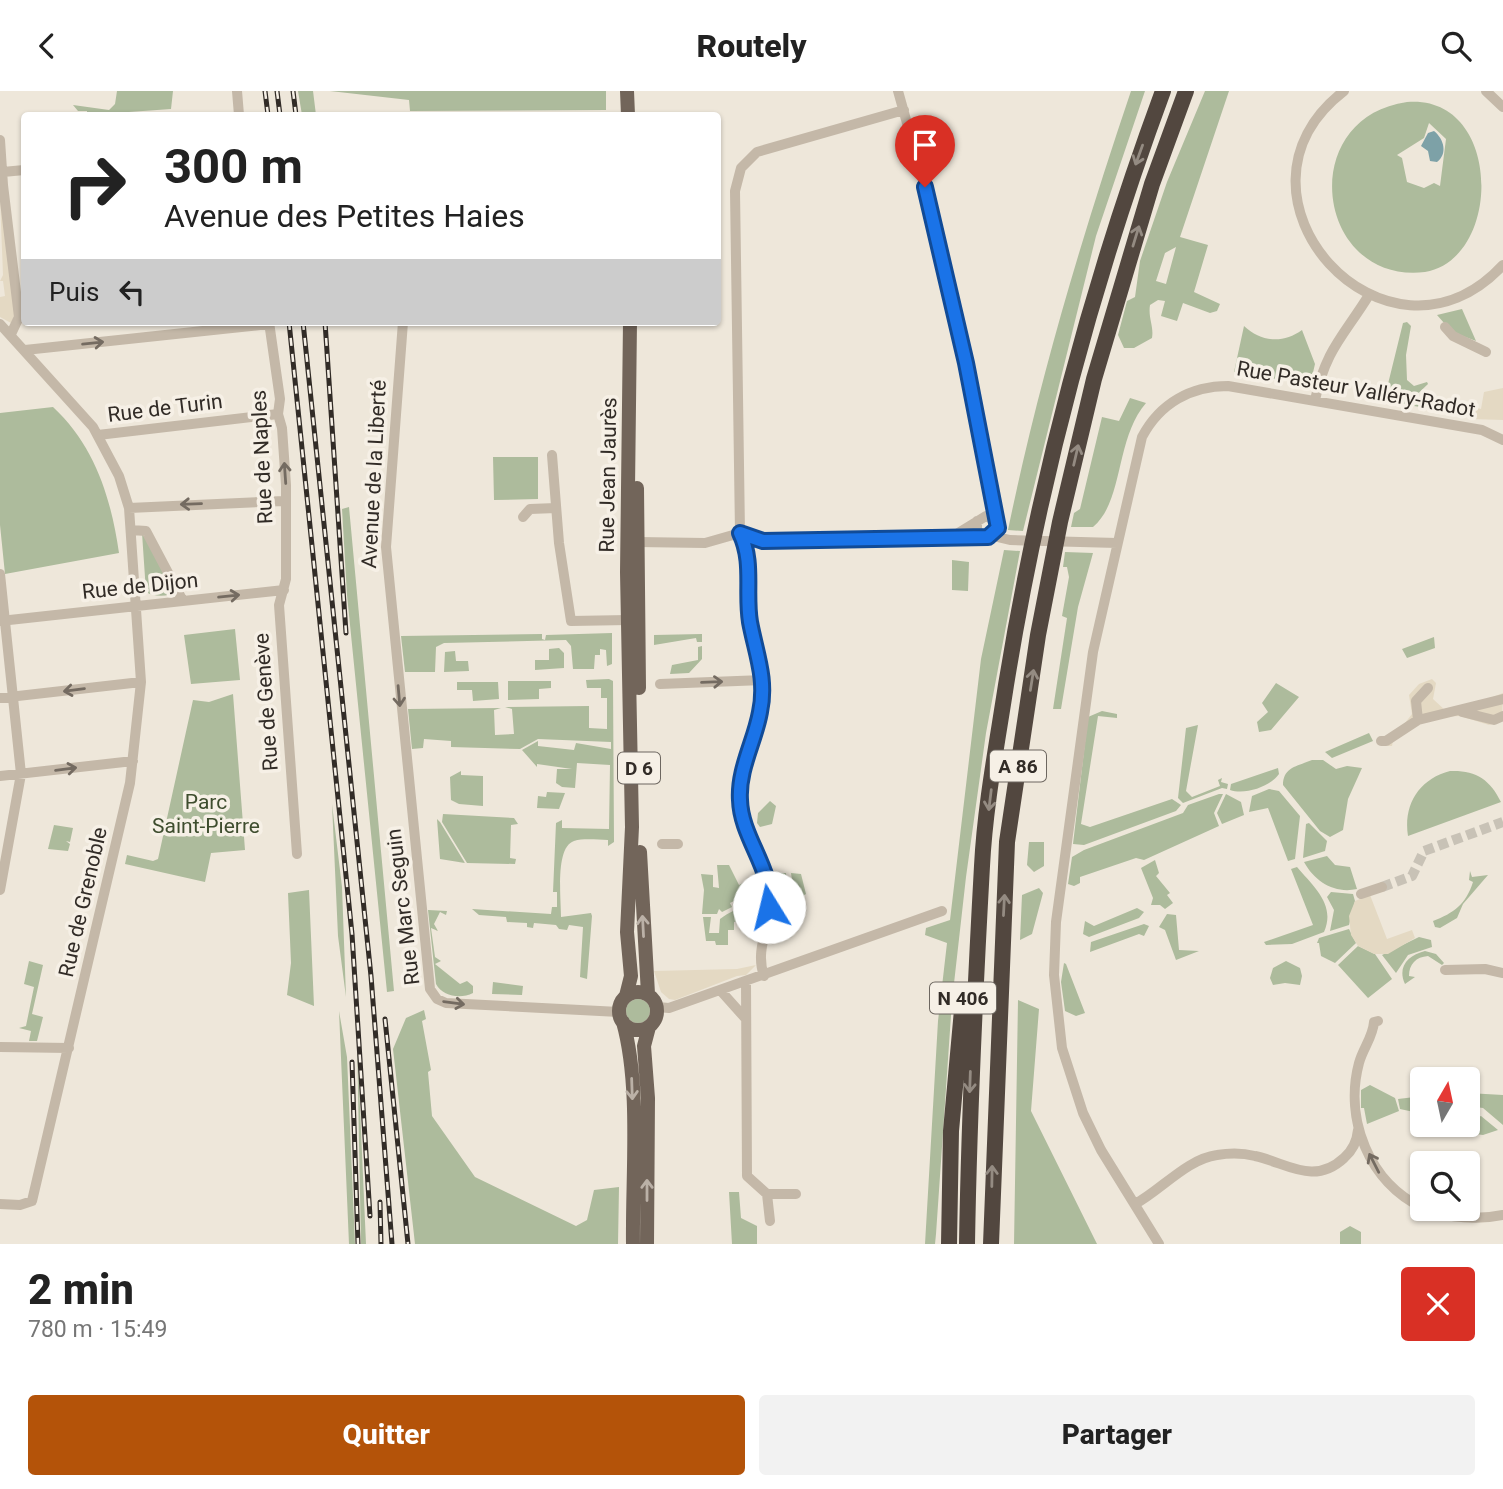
<!DOCTYPE html>
<html lang="fr">
<meta charset="utf-8">
<style>
body{margin:0;font-family:Roboto,sans-serif;background:#f2f2f2;color:#222;height:100vh;display:flex;flex-direction:column;font-size:26px;white-space:nowrap}
*{box-sizing:border-box;margin:0}
p{font-size:23px;color:#767676}
.icon{flex:none;width:38px;height:38px;fill:none;stroke:currentColor;stroke-width:2;stroke-linecap:round;stroke-linejoin:round}
.map{position:relative;height:1153px;overflow:hidden}
.details{display:flex;flex-direction:column;background:#fff;flex:1}
.details>*{flex:none}
.guide{position:absolute;left:21px;top:21px;width:700px;height:214px;border-radius:7px;box-shadow:0 2px 5px #0004;background:#fff;color:#222;overflow:hidden}
.needle{width:46px;rotate:9deg}
.buttons{position:absolute;left:1410px;top:976px;display:grid;gap:14px}
.buttons a{display:grid;place-items:center;width:70px;height:70px;border-radius:7px;background:#fff;box-shadow:0 2px 5px #0004;font-size:35px}
.pin{position:absolute;display:grid;place-items:center;width:60px;height:60px;color:#fff;margin:-72px -30px;border-radius:50% 50% 50% 0;rotate:-45deg;box-shadow:0 0 7px #0007}
.pin .icon{rotate:45deg}
.me{position:absolute;width:77px;margin:-38px;rotate:351deg;stroke-linejoin:round;filter:drop-shadow(0 0 5px #0008)}
.turn{display:flex;align-items:center;gap:24px;height:147px;padding:0 28px;font-size:32px}
.turn .icon{width:91px;height:91px;stroke-width:2.5}
.turn b{display:block;font-size:49px;line-height:60px}
.then{display:flex;align-items:center;height:66px;padding:0 28px;background:#0003;gap:14px;font-size:26px}
.round{display:grid;place-items:center;flex:none;width:74px;height:74px;border-radius:7px;background:#f2f2f2}
.head{display:flex;align-items:center;justify-content:space-between;height:119px;padding:0 28px}
h1{font-size:42px;font-weight:800;line-height:52px}
.primary-button{display:flex;gap:14px;margin-top:auto;padding:14px 28px}
.primary-button a{flex:1;height:80px;border-radius:7px;background:#b45309;color:#fff;font-size:28px;font-weight:800;line-height:80px;text-align:center}
.primary-button a+a{background:#f2f2f2;color:#222}
header{display:flex;justify-content:space-between;align-items:center;height:91px;padding:0 28px;background:#fff;font-size:32px;font-weight:800}
.map>svg:first-child{display:block}
.green{fill:#adbb9c;fill-rule:evenodd}
.plaza{fill:#e4d9c3}
.water{fill:#7da1a7}
.lines{fill:none;stroke-linecap:round;stroke-linejoin:round}
.minor-tunnel{stroke:#c8c2b6;stroke-width:10;stroke-dasharray:10 5;stroke-linecap:butt}
.minor{stroke:#c4b8a8;stroke-width:10}
.major{stroke:#72655a;stroke-width:14}
.highway{stroke:#52473f;stroke-width:16}
.rail-casing{stroke:#322c27;stroke-width:5}
.rail{stroke:#f6f0e6;stroke-width:2.5;stroke-dasharray:8;stroke-linecap:butt}
.oneway{stroke:#948b82}
.oneway2{stroke:#746b61}
.oneway3{stroke:#bbb1a7}
.route-casing{stroke:#114b97;stroke-width:18}
.route{stroke:#1a73e8;stroke-width:12}
.labels{text-anchor:middle;dominant-baseline:central;stroke-width:7;stroke-linejoin:round;paint-order:stroke}
.shield{fill:#f6f0e6;stroke:#6d6760;stroke-width:2}
.shield-label{font-size:19px;font-weight:bold;fill:#322c27}
.street-label{font-size:21px;fill:#322c27;stroke:#f6f0e6}
.park-label{font-size:21px;fill:#3e4d2e;stroke:#f6f0e6}
</style>
<header><svg class="icon" aria-label="back" viewBox="0 0 24 24"><path d="M15 5l-7 7 7 7"/></svg>Routely<svg class="icon" aria-label="search" viewBox="0 0 24 24"><circle cx="10" cy="10" r="6"/><path d="M15 15l6 6"/></svg></header>
<div class="map">
<svg width="1503" height="1153" viewBox="0 0 1503 1153">
<rect width="100%" height="100%" fill="#eee7da"/>
<path class="green" d="M117 0H173L171 18 87 24V20H78L73 14 109 19 115 13Z
M298 0H313L316 24H302Z
M330 0H606V19L410 20 409 9Z
M1131 0H1145L1096 145 1023 440 1008 439C1039 289 1082 145 1131 0Z
M1205 0H1229L1180 146 1208 154 1194 201 1220 213 1217 220 1210 222 1183 212 1177 230 1161 225 1165 210 1158 209 1150 214C1148 227 1154 235 1152 247L1134 257H1124L1118 244 1127 210 1135 206 1140 170 1167 91ZM1176 156 1166 193 1156 190 1165 162Z
M1407 11C1503 3 1503 168 1425 181 1316 194 1294 27 1407 11ZM1429 32 1446 48 1440 95 1434 92 1424 97 1407 91 1402 67 1397 64 1424 47Z
M1462 218 1476 250 1452 241 1437 224Z
M1407 231 1411 235 1406 264 1407 289 1414 295 1427 291 1428 293 1406 314 1383 308 1384 303 1392 304 1393 298 1387 297 1403 232Z
M1244 235C1261 251 1283 253 1302 239L1315 273 1311 290 1306 293 1234 281Z
M1429 301 1452 314 1469 315 1471 325 1440 320 1436 313 1438 319 1414 315 1421 310 1435 313 1425 308Z
M1130 307 1146 312C1115 348 1124 410 1093 436H1071L1074 422 1080 418 1102 326 1119 330Z
M53 316C95 355 111 407 119 462L5 483 0 434V322Z
M493 366H538V408L494 409Z
M349 416 394 900 387 901 347 504 342 418Z
M142 442 176 501C168 506 154 506 146 501Z
M1004 459 1020 460 986 642 966 786 952 910 936 1143 935 1153H925L938 930 947 852 925 844 926 837 950 829 981 568Z
M1065 461 1093 462 1078 516 1061 618H1053L1067 527 1062 525 1069 486 1067 476H1063Z
M952 469 969 471 968 500 952 499Z
M235 538 240 589 191 593 184 544Z
M612 542V573L607 575 606 559 600 558V564H595L594 578H573L571 555 566 549 444 552 436 556 435 581H405L401 545 542 543V548L545 549 546 544Z
M702 543V551H697L696 547 654 554V544Z
M1434 546 1435 557 1407 567 1402 558Z
M702 555V568L689 582 670 583 672 574 698 569V556Z
M559 557 564 562V577L535 579V569H549V558Z
M455 560 456 570H468L469 580 444 581 445 561Z
M609 588 613 590 614 751 608 755V749C598 749 584 747 574 750 555 756 561 807 561 826L591 822 592 825 587 888 580 886 583 836 569 834 567 839 559 838 556 834 534 832 533 837 527 836V832L507 831 506 826 479 824 472 818 551 823 552 816H557V801H553L556 732 562 729V737L609 738 610 674 577 672 575 697 562 696 556 692 557 678H572L537 673V676L522 659 538 650V655L574 659 576 652 611 658V651L538 648 520 658 451 656V650L424 648 423 657 412 658 408 618 501 617 494 619 495 644 514 643 512 618 505 616 589 615V637L607 638V607H601V597H587L586 589Z
M508 590H551V597L539 598V608L508 609Z
M457 591H498L499 608 473 610 472 599H457Z
M1276 592 1299 606 1271 639 1259 641 1257 631 1268 621 1262 612Z
M233 603 245 759 211 762 205 791 125 773 127 764 153 770 158 768 193 609 209 611Z
M1102 620 1117 623V627L1098 625 1081 733 1090 736 1172 708 1181 714 1176 720 1084 754 1073 753 1088 626Z
M1198 634 1186 700 1192 706 1220 695 1218 689 1222 687 1221 691 1228 693 1227 698 1222 697 1183 712 1178 707 1186 637Z
M1369 642 1373 650 1332 667 1325 661Z
M1312 669H1323L1336 678 1347 675 1362 677 1348 708 1343 739 1330 746 1320 740 1283 694C1283 676 1298 675 1312 669Z
M1278 677 1279 683C1270 696 1245 704 1230 699L1231 693Z
M461 680V684L483 685V715L459 713 451 709 450 686Z
M1450 680C1475 679 1490 688 1501 711L1408 745C1403 714 1419 688 1450 680Z
M1269 698 1279 700 1300 725 1295 768 1288 770 1268 717 1249 721 1252 705Z
M547 701 565 702 559 718 537 717 538 705 546 706Z
M1219 703H1223L1214 722 1219 735 1144 769 1136 767 1080 786V792L1074 795 1068 793 1072 766 1084 759 1183 722 1188 714Z
M1226 703 1241 711 1244 724 1222 733 1217 722Z
M770 710 776 715 772 733 760 736 757 732 758 722Z
M332 713 342 796 346 906 338 845Z
M443 723 514 727 518 733 511 734 510 767 516 768 515 773 467 772 442 731Z
M437 728 440 731 465 772 440 768Z
M1309 732 1327 750 1325 760 1303 767 1306 733Z
M54 734 73 737 70 751 66 750 70 753 68 760 48 758Z
M1029 751H1044V775L1034 781 1027 774Z
M1327 765 1335 774 1350 776 1357 798C1335 803 1315 791 1304 771Z
M1155 769 1159 782 1156 785 1170 802 1167 804 1173 812 1165 818 1160 814H1151L1153 807 1141 777Z
M717 774H729L739 794 754 787V782L758 790 753 792V799H760L755 813 736 814 734 810 730 812 732 816 722 821 719 818 717 823H702L704 799 701 783 713 784V796L719 797Z
M1297 776C1314 796 1336 814 1324 841L1292 853 1266 854 1264 851 1313 834 1291 778Z
M1470 780 1472 786 1488 784 1463 813 1457 827 1440 837 1435 836 1433 830C1454 822 1466 813 1473 791L1469 789Z
M774 782H786L787 796H793L791 782 801 783 806 803 798 808 799 819 804 820 802 826 775 839 779 803 789 804 788 800H779Z
M1039 797 1043 802 1032 843 1020 849 1022 804Z
M309 799 314 915 287 904 291 872 288 802Z
M1331 801 1353 803 1355 810 1349 834 1330 840 1334 819 1327 806Z
M751 816V827L734 831V839H728V854H716L715 850H706L703 826H711L709 842H719L720 828C730 821 736 817 751 816Z
M1137 817 1144 821 1139 827 1089 846 1083 843 1085 830 1094 835Z
M428 819 447 820 446 824 440 821 434 833 438 840 431 837 435 866 441 870 435 873 460 893 467 890 473 895V902C461 908 443 906 436 893Z
M1167 823 1176 824 1179 859 1199 860 1176 869 1165 839 1159 836Z
M1144 833 1149 835 1144 845 1139 843 1090 861 1091 851Z
M1349 838 1356 852 1335 872 1321 865 1319 852H1317L1319 847Z
M1419 846 1431 849 1432 856 1408 864 1396 882 1382 864Z
M1358 855 1375 863 1392 888 1368 907 1338 874Z
M1425 860 1436 863 1444 872 1442 874 1428 865C1416 866 1409 873 1409 885L1415 886 1405 893C1397 876 1408 864 1425 860Z
M29 870 43 874 32 923 43 926 37 950H29L31 940 19 937 26 935 34 896 24 893Z
M1286 870 1300 877 1302 885 1300 894 1285 892 1273 894 1270 887 1273 877Z
M1064 872 1066 873 1085 922 1076 925 1065 920 1061 891Z
M493 891 523 895 522 904 492 903Z
M626 920a12 12 0 1 1 24 0a12 12 0 1 1-24 0Z
M1018 909 1039 918 1031 1020 1097 1153H1014Z
M424 919 426 928 422 930 431 979 428 981 432 1025 475 1086 576 1135 587 1129 594 1099 619 1096 618 1153H415L393 958 406 927Z
M339 920 347 966 355 1153H349Z
M357 949 366 1153H361Z
M1370 994 1395 1007 1399 1020 1367 1033 1364 1017H1361V999Z
M1468 1002 1503 1004V1034L1483 1017 1468 1015Z
M1423 1005V1023L1400 1018 1398 1008Z
M1481 1025 1498 1039 1483 1044 1468 1042 1469 1030Z
M729 1101H739L741 1127 757 1135V1153H732Z
M1350 1135 1361 1141V1153H1340V1141Z"/>
<path class="plaza" d="M0 107 16 221 11 232 0 226V206L5 205 3 190H0L3 184Z
M1503 297V329L1471 328 1469 315 1481 318 1484 301Z
M1432 588 1436 592 1433 608 1446 620 1459 619 1503 602 1502 630 1489 634 1460 625 1438 626 1418 632 1393 650 1392 655H1387L1412 623 1409 604 1419 593Z
M1370 804 1387 848 1412 839 1415 847 1388 863H1374L1358 855 1351 844 1349 825 1355 810Z
M756 874 746 884 737 885 675 909 669 908 661 901 654 880 737 878Z"/>
<path class="water" d="M1434 40C1444 48 1448 63 1437 71L1430 70 1428 60 1421 55 1428 42Z"/>
<g class="lines">
<path class="minor-tunnel" d="M1382 796 1412 785 1424 760 1503 731"/>
<path class="minor" d="M237 0 239 24
M898 0 937 140 974 311 994 427
M1344 0C1209 104 1387 299 1503 174
M1486 0 1503 16
M0 49 3 94
M3 81 24 79
M0 97 3 94 19 226 11 243
M269 231 280 308 278 323 282 337 286 394V488L279 514 297 763
M403 231 386 456 430 898 437 908 446 912 619 921
M0 233 93 336 119 385 129 417 141 591 130 692 32 1110 20 1114 0 1113
M1445 236 1453 245 1486 261
M25 259 269 233
M1315 309C1326 258 1343 246 1369 204
M98 344 278 323
M552 364 559 452 571 530 628 529
M129 417 284 410
M523 426 530 418 556 417
M131 439 146 440 183 510
M955 444 986 425 996 430V441L991 446 982 445 977 439V430
M993 445 1010 449 1117 452
M638 451 705 452 740 442 763 450 982 445
M0 483 21 683 0 799
M0 530 284 499
M660 593 763 589
M0 607 141 591
M1462 621 1494 629 1503 625
M1418 629 1416 610 1428 597
M1381 650H1386L1418 629 1503 608
M0 685 133 670
M662 753H678
M1361 803 1382 796
M1445 879 1485 878 1503 882
M764 885C754 857 772 833 770 806 767 772 741 745 740 709 738 679 755 650 760 621 767 588 756 563 750 532 745 501 754 471 740 442L735 100 741 77 757 61 904 19
M746 890 747 1085 767 1103H796
M720 899 746 928
M657 916 669 917 942 820
M1378 930 1374 931C1373 946 1363 957 1359 972 1344 1028 1369 1092 1423 1117
M0 956 69 957
M767 1103 770 1130
M1135 1113C1161 1099 1187 1068 1217 1064 1229 1062 1243 1062 1255 1065 1287 1072 1314 1095 1344 1067 1352 1060 1357 1050 1358 1039
M1426 1118C1449 1127 1479 1129 1503 1124
M1159 1153 1101 1059 1083 1022 1062 957 1054 884 1056 831 1093 561 1142 346C1160 312 1191 295 1228 295L1482 339 1503 349"/>
<path class="major" d="M627 0 628 24
M637 397 639 597
M640 761 648 903
M619 920a19 19 0 1 1 38 0a19 19 0 1 1-38 0Z
M626 905 631 885 627 841 632 736 627 481 630 231
M623 931C641 995 632 1085 633 1153
M647 1153 648 1007 644 955 649 936"/>
<path class="highway" d="M949 1153 951 1040 963 908
M967 1153C969 1027 975 901 982 775 985 715 997 653 1006 594 1039 391 1092 192 1163 0
M991 1153 1007 751 1038 544 1060 431 1094 288 1152 93 1186 0"/>
<g class="rail-casing">
<path id="rail" d="M265 0 268 24
M277 0 280 24
M293 0 296 24
M289 231 352 843 370 1125
M303 231 371 885 392 1153
M325 231 346 542
M385 928 408 1153
M352 971 358 1153
M380 1111 381 1153"/>
</g>
<use href="#rail" class="rail"/>
</g>
<defs><path id="oneway-shaft" d="M-6 0H5M1.5-3L5.5 0L1.5 3" fill="none" stroke-width="1.6" stroke-linecap="round" stroke-linejoin="round" transform="scale(1.75)"/></defs>
<g class="oneway">
<use href="#oneway-shaft" transform="translate(1139 64) rotate(110)"/>
<use href="#oneway-shaft" transform="translate(1136 145) rotate(-73)"/>
<use href="#oneway-shaft" transform="translate(1076 364) rotate(-77)"/>
<use href="#oneway-shaft" transform="translate(1032 589) rotate(-81)"/>
<use href="#oneway-shaft" transform="translate(990 709) rotate(97)"/>
<use href="#oneway-shaft" transform="translate(1004 814) rotate(-87)"/>
<use href="#oneway-shaft" transform="translate(970 991) rotate(92)"/>
<use href="#oneway-shaft" transform="translate(992 1085) rotate(-89)"/>
</g>
<g class="oneway2">
<use href="#oneway-shaft" transform="translate(93 252) rotate(-6)"/>
<use href="#oneway-shaft" transform="translate(285 382) rotate(-94)"/>
<use href="#oneway-shaft" transform="translate(191 413) rotate(178)"/>
<use href="#oneway-shaft" transform="translate(229 505) rotate(-6)"/>
<use href="#oneway-shaft" transform="translate(712 591) rotate(-2)"/>
<use href="#oneway-shaft" transform="translate(74 599) rotate(173)"/>
<use href="#oneway-shaft" transform="translate(399 605) rotate(85)"/>
<use href="#oneway-shaft" transform="translate(66 678) rotate(-7)"/>
<use href="#oneway-shaft" transform="translate(454 912) rotate(8)"/>
<use href="#oneway-shaft" transform="translate(1374 1072) rotate(-117)"/>
</g>
<g class="oneway3">
<use href="#oneway-shaft" transform="translate(643 835) rotate(-93)"/>
<use href="#oneway-shaft" transform="translate(632 998) rotate(88)"/>
<use href="#oneway-shaft" transform="translate(647 1099) rotate(-90)"/>
</g>
<g class="lines">
<g class="route-casing">
<path id="route" d="M769 816C774 779 741 747 740 709 738 678 755 650 760 621 767 588 756 563 750 531 745 501 754 471 740 442L763 450 988 446 998 437 966 272 925 96"/>
</g>
<use href="#route" class="route"/>
</g>
<g class="labels">
<g class="shield">
<rect x="990" y="659.5" width="56" height="31" rx="5"/>
<rect x="618" y="661.5" width="42" height="31" rx="5"/>
<rect x="930" y="891.5" width="66" height="31" rx="5"/>
</g>
<g class="shield-label">
<text x="1018" y="675">A 86</text>
<text x="639" y="677">D 6</text>
<text x="963" y="907">N 406</text>
</g>
<g class="street-label">
<text transform="translate(1356 298) rotate(10)">Rue Pasteur Valléry-Radot</text>
<text transform="translate(165 317) rotate(-7)">Rue de Turin</text>
<text transform="translate(262 366) rotate(-93)">Rue de Naples</text>
<text transform="translate(374 383) rotate(-87)">Avenue de la Liberté</text>
<text transform="translate(608 384) rotate(-89)">Rue Jean Jaurès</text>
<text transform="translate(140 495) rotate(-6)">Rue de Dijon</text>
<text transform="translate(266 611) rotate(-94)">Rue de Genève</text>
<text transform="translate(83 811) rotate(-77)">Rue de Grenoble</text>
<text transform="translate(403 816) rotate(-97)">Rue Marc Seguin</text>
</g>
<g class="park-label">
<text x="206" y="711">Parc<tspan x="206" dy="24">Saint-Pierre</tspan></text>
</g>
</g>
</svg>
<div class="buttons">
<a><svg class="needle" viewBox="-14 -14 28 28"><path d="M0-13l5 13h-10z" fill="#e53935"/><path d="M0 13l5-13h-10z" fill="#767676"/></svg></a>
<a><svg class="icon" aria-label="search" viewBox="0 0 24 24"><circle cx="10" cy="10" r="6"/><path d="M15 15l6 6"/></svg></a>
</div>
<div class="pin" style="left:925px;top:96px;background:#d93025"><svg class="icon" aria-label="arrive" viewBox="0 0 24 24"><path d="M6 21V4h12l-3 4 3 4H6"/></svg></div>
<svg class="me" style="left:769px;top:816px" viewBox="-20 -20 40 40"><circle r="19" fill="#fff"/><path d="M0-13L10 11 0 6-10 11z" fill="#1a73e8"/></svg>
<div class="guide">
<div class="turn"><svg class="icon" aria-label="right" viewBox="0 0 24 24"><path d="M7 20v-9h11M14 6l5 5-5 5"/></svg><div><b>300 m</b>Avenue des Petites Haies</div></div>
<div class="then">Puis<svg class="icon" aria-label="left" viewBox="0 0 24 24"><path d="M17 20v-9H6M10 6l-5 5 5 5"/></svg></div>
</div>
</div>
<section class="details">
<div class="head"><div><h1>2 min</h1><p>780 m · 15:49</p></div><a class="round" style="background:#d93025;color:#fff"><svg class="icon" aria-label="close" viewBox="0 0 24 24"><path d="M6 6l12 12M18 6L6 18"/></svg></a></div>
<div class="primary-button"><a>Quitter</a><a>Partager</a></div>
</section>
